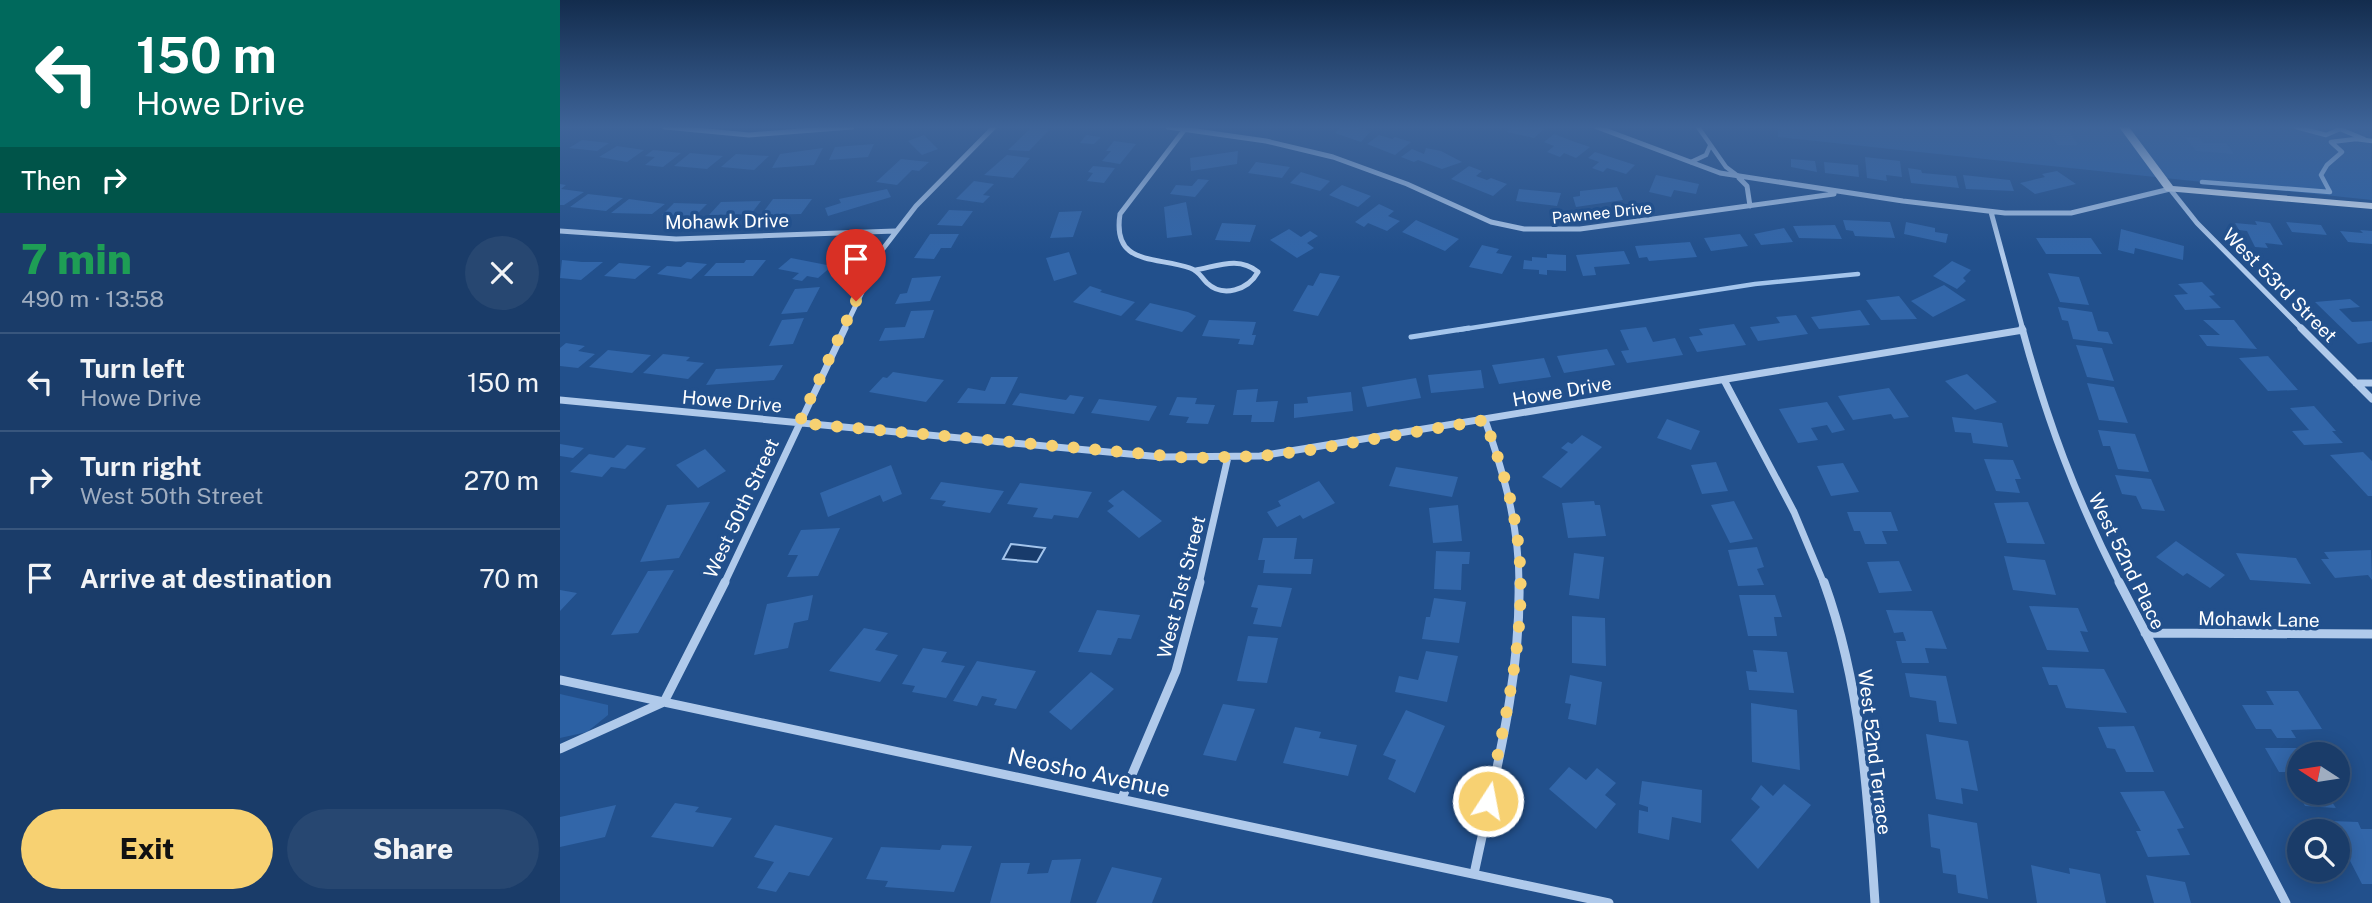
<!DOCTYPE html>
<meta charset="utf-8">
<style>
body{margin:0;font-family:"Public Sans",sans-serif;background:#274771;color:#f1f3f6;height:100vh;display:flex;flex-direction:column;font-size:26px;white-space:nowrap}
*{box-sizing:border-box;margin:0}
p{font-size:23px;color:#9fadc0}
.icon{flex:none;width:38px;height:38px;fill:none;stroke:currentColor;stroke-width:2;stroke-linecap:round;stroke-linejoin:round}
.map{position:relative;flex:1;overflow:hidden}
.sheet{display:flex;flex-direction:column;background:#1a3c69;width:560px}
.sheet>*{flex:none}
.banner{background:#00695c;color:#fff;overflow:hidden}
.needle{width:46px;rotate:282deg}
.tools{position:absolute;left:1727px;top:742px;display:grid;gap:14px}
.tools a{display:grid;place-items:center;width:63px;height:63px;border-radius:50%;background:#1a3c69;box-shadow:0 4px 18px #0003,0 0 0 2px #38567d;font-size:35px}
.pin{position:absolute;display:grid;place-items:center;width:60px;height:60px;color:#fff;margin:-72px -30px;border-radius:50% 50% 50% 0;rotate:-45deg;box-shadow:0 0 7px #0007}
.pin .icon{rotate:45deg}
.me{position:absolute;width:77px;margin:-38px;rotate:11deg;stroke-linejoin:round;filter:drop-shadow(0 0 5px #0008)}
.turn{display:flex;align-items:center;gap:24px;height:147px;padding:0 21px;font-size:32px}
.turn .icon{width:91px;height:91px;stroke-width:2.5}
.turn b{display:block;font-size:49px;line-height:60px}
.then{display:flex;align-items:center;height:66px;padding:0 21px;background:#0003;gap:14px;font-size:26px}
.round{display:grid;place-items:center;flex:none;width:74px;height:74px;border-radius:37px;background:#274771}
.headline{display:flex;align-items:center;justify-content:space-between;height:119px;padding:0 21px}
h1{font-size:42px;font-weight:800;line-height:52px;color:#1e9e55}
.button{display:flex;gap:14px;margin-top:auto;padding:14px 21px}
.button a{flex:1;height:80px;border-radius:42px;background:#f7d172;color:#111;font-size:28px;font-weight:800;line-height:80px;text-align:center}
.button a+a{background:#274771;color:#f1f3f6}
ul{padding:0;list-style:none}
li{display:flex;align-items:center;gap:21px;height:98px;padding:0 21px;border-top:2px solid #38567d}
li div{flex:1}
li b{display:block;font-size:26px}
li em{font-style:normal}
main{display:flex;flex:1;min-height:0}
.map>svg:first-child{display:block}
.green{fill:#2c61a4}
.water{fill:#183b6b;stroke:#a4c5ec;stroke-width:2}
.lines{fill:none;stroke-linecap:round;stroke-linejoin:round}
.stream-far1{stroke:#a4c5ec;stroke-width:4.5}
.stream{stroke:#a4c5ec;stroke-width:5}
.building{fill:#3266a9}
.lane{stroke:#b0caeb;stroke-width:4.5}
.street-far2{stroke:#b0caeb;stroke-width:5}
.street-far1{stroke:#b0caeb;stroke-width:7}
.street{stroke:#b0caeb;stroke-width:9}
.secondary{fill:#dbe8f9;fill-rule:evenodd}
.route{stroke:#f7d172;stroke-width:12;stroke-dasharray:0 21.6}
.labels{text-anchor:middle;dominant-baseline:central;stroke-width:7;stroke-linejoin:round;paint-order:stroke}
.far-street-label{font-size:16px;fill:#fff;stroke:#22508c}
.street-label{font-size:19px;fill:#fff;stroke:#22508c}
.near-street-label{font-size:23px;fill:#fff;stroke:#22508c}
</style>
<main>
<section class="sheet">
<div class="banner">
<div class="turn"><svg class="icon" aria-label="left" viewBox="0 0 24 24"><path d="M17 20v-9H6M10 6l-5 5 5 5"/></svg><div><b>150 m</b>Howe Drive</div></div>
<div class="then">Then<svg class="icon" aria-label="right" viewBox="0 0 24 24"><path d="M7 20v-9h11M14 6l5 5-5 5"/></svg></div>
</div>
<div class="headline"><div><h1>7 min</h1><p>490 m · 13:58</p></div><a class="round"><svg class="icon" aria-label="close" viewBox="0 0 24 24"><path d="M6 6l12 12M18 6L6 18"/></svg></a></div>
<ul>
<li><svg class="icon" aria-label="left" viewBox="0 0 24 24"><path d="M17 20v-9H6M10 6l-5 5 5 5"/></svg><div><b>Turn left</b><p>Howe Drive</p></div><em>150 m</em></li>
<li><svg class="icon" aria-label="right" viewBox="0 0 24 24"><path d="M7 20v-9h11M14 6l5 5-5 5"/></svg><div><b>Turn right</b><p>West 50th Street</p></div><em>270 m</em></li>
<li><svg class="icon" aria-label="arrive" viewBox="0 0 24 24"><path d="M6 21V4h12l-3 4 3 4H6"/></svg><div><b>Arrive at destination</b></div><em>70 m</em></li>
</ul>
<div class="button"><a>Exit</a><a>Share</a></div>
</section>
<div class="map">
<svg width="1812" height="903" viewBox="0 0 1812 903">
<rect width="100%" height="100%" fill="#22508c"/>
<path class="green" d="M1218 127H1811L1812 200 1218 137Z
M0 694 48 705V715L27 732 0 738Z"/>
<path class="water" d="M451 544 485 548 477 562 443 559Z"/>
<g class="lines">
<path class="stream-far1" d="M1736 127 1766 135 1780 129 1804 139
M1642 182 1770 192 1761 175 1767 165 1782 152 1771 142 1796 139 1812 141
M898 330 1195 284 1298 274"/>
<path class="stream" d="M851 337 909 328"/>
</g>
<path class="building" d="M780 127H795L811 131 801 142 775 133Z
M952 127H977L984 129 974 138 947 132Z
M1487 127H1507L1518 145H1497Z
M471 128 489 130 469 151 448 150Z
M994 134 1015 142 1030 147 1016 158 1004 153 1000 157 987 152 994 146 984 142Z
M364 135 378 149 362 155 348 141Z
M526 135 541 137 534 144 520 143Z
M819 135 832 139 835 137 851 142 835 155 807 144Z
M1625 137H1639L1643 143H1666L1674 154 1636 151Z
M22 140 49 143 37 151 9 148Z
M554 141 576 144 560 164 542 161 551 151H546Z
M314 144 308 157 269 160 275 147Z
M57 146 84 150 67 162 39 157Z
M263 148 254 165 212 168 220 154Z
M866 148 881 151 902 162 882 169 858 160 854 162 841 157 852 149 864 154Z
M93 150 121 153 103 167 85 165 95 157 85 156Z
M678 151 677 164 631 171 630 158Z
M1035 152 1075 165 1066 174 1047 168 1043 172 1032 168 1039 162 1028 158Z
M130 153 163 156 147 169 114 166Z
M176 154 209 156 194 170 161 167Z
M447 155 470 158 453 178 424 175Z
M1305 157 1340 161 1342 177 1326 175 1327 181 1307 178Z
M341 159 369 162 359 171 352 170 337 185 316 182Z
M1231 159 1255 161 1257 172 1231 167Z
M696 162 730 167 722 178 688 173Z
M1264 162 1298 165 1299 177 1265 173Z
M533 166 555 168 544 183 527 181 533 173 528 172Z
M909 166 922 171 916 176 927 180 931 178 947 184 933 196 891 179Z
M1348 168 1361 170 1362 173 1396 176 1399 188 1351 183Z
M1497 171 1516 184 1475 194 1460 183 1485 177 1482 174Z
M741 172 770 181 760 191 730 183Z
M1096 175 1139 184 1136 194 1114 190 1111 197 1089 192Z
M1403 175 1450 180 1454 191 1406 189Z
M638 179 649 180 635 197 610 194 616 185 632 186Z
M414 181 434 184 423 195 430 196 423 203 396 199Z
M0 184 6 185 1 189 24 192 4 205H0Z
M782 185 811 196 798 207 769 195Z
M1057 187 1063 200 1016 207 1013 197 1020 196V191Z
M327 189 331 197 268 216 265 208 281 203 279 199Z
M959 189 1001 193 997 206 956 201Z
M28 194 63 198 46 211 10 207Z
M69 199 105 204 92 214 51 213Z
M213 199H252L241 214 201 215Z
M201 201 191 214 149 215 161 202Z
M626 202 632 235 607 238 604 207Z
M114 203 147 204 135 216 102 215Z
M819 204 834 211 828 216 840 221 827 231 808 223 804 227 795 222Z
M389 210 413 211 402 226 377 225Z
M522 211 513 237 490 238 499 212Z
M856 220 899 239 885 251 842 232Z
M1283 220 1330 222 1335 238 1295 236 1293 231 1286 230Z
M1695 221 1710 223 1723 245 1705 243 1708 248 1695 247 1687 231 1679 230 1675 223 1697 225Z
M1346 222 1375 228V232L1388 234 1386 243 1344 234Z
M1726 222 1761 225 1767 235 1732 232Z
M662 223 696 225 690 242 655 240Z
M1275 225 1282 239 1239 238 1233 226Z
M1224 228 1233 242 1201 245 1194 234Z
M729 229 741 237 750 231 758 236 747 243 754 248 737 258 710 240Z
M1561 229 1624 246 1623 260 1575 248 1574 254 1558 250Z
M1800 230 1812 231V244L1788 242 1780 231 1803 233Z
M370 234H399L391 248H381L374 259 354 258Z
M1180 234 1188 246 1151 251 1144 238Z
M1476 238H1531L1542 254H1486Z
M1130 242 1137 257 1089 261 1087 257 1079 258 1075 246Z
M922 245 939 249 936 253 952 256 942 274 909 267Z
M1064 251 1070 264 1034 267 1036 275 1023 276 1016 255Z
M509 252 517 274 494 281 486 258Z
M987 254 1006 255V271L987 270V275L979 274V270L963 269 964 260 972 261V257L987 258Z
M231 258 272 266 258 278 247 276 242 281 232 279 239 273 218 269Z
M2 260 22 262H43L21 280 0 278Z
M186 260H206L193 276H144L156 263H184Z
M1392 261 1411 270 1403 278 1406 281 1397 289 1373 276Z
M127 262 147 264 131 279 97 274 107 266 121 267Z
M59 263 91 266 75 279 44 276Z
M760 273 780 276 758 316 733 311 748 285 753 286Z
M1488 273 1519 277 1529 305 1500 302Z
M381 276 370 301 335 304 340 294 347 293 352 278Z
M1642 282 1655 295 1649 296 1661 308 1625 310 1614 295 1628 294 1618 284Z
M1384 285 1406 300 1373 317 1351 301Z
M530 286 542 290 540 292 575 302 561 316 513 302Z
M260 287 247 312 221 314 235 289Z
M1339 296 1357 319 1321 320 1306 300Z
M1790 299 1800 307 1779 309 1792 322 1812 321V342L1798 344 1755 302Z
M590 303 628 312 636 316 622 332 575 320Z
M1498 307 1532 312 1538 331 1548 332 1553 344 1513 339 1508 321 1502 320Z
M374 310 364 338 319 341 325 328 345 327 351 311Z
M1300 310 1310 325 1259 329 1251 317Z
M1236 315 1248 334 1198 341 1190 327 1220 323 1216 317Z
M244 318 233 344 209 346 222 320Z
M649 320 696 322 692 335H696L693 345 678 344 680 339 642 336Z
M1643 320H1674L1697 349 1647 346 1639 335H1660Z
M1174 324 1186 345 1137 352 1129 337 1143 335 1139 329Z
M1086 327 1093 342 1115 338 1123 355 1067 363 1061 351 1069 350 1060 330Z
M6 343 25 346 18 351 35 354 18 368 0 366V348Z
M1516 345 1542 348 1554 381 1527 377Z
M1047 349 1055 365 1004 373 997 356Z
M48 350 91 355 72 373 29 367Z
M103 354 130 357 126 361 144 363 128 379 83 373Z
M1708 356 1738 390 1708 391 1679 358Z
M984 358 991 377 939 384 932 365Z
M223 365 214 380 146 385 156 369Z
M921 370 924 388 871 393 868 375Z
M333 372 384 380 366 402 309 392 323 377 327 378Z
M1407 374 1437 402 1415 410 1385 381Z
M431 377H458L445 404 397 403 408 388 425 391Z
M856 378 861 398 807 407 802 387Z
M1527 383 1554 387 1568 423 1539 420Z
M1329 388 1349 417 1334 419 1331 414 1293 420 1278 396Z
M698 389 696 402 718 401 714 422H691L692 415H673L677 390Z
M791 392 793 411 734 418V404L748 403 747 397Z
M460 393 506 400 510 395 524 397 514 414 452 405Z
M617 397 637 398 635 404 655 405 648 424 626 423 629 417 609 415Z
M539 399 597 406 589 421 531 413Z
M1267 402 1285 430 1272 433 1267 425 1251 428 1258 440 1238 443 1219 409Z
M1754 406 1776 431H1772L1783 443 1744 445 1732 431 1749 430 1730 408Z
M1392 417 1442 423 1448 447 1413 443 1411 433 1395 432Z
M1107 419 1140 431 1131 450 1097 438Z
M1538 430 1575 434 1589 472 1558 469 1550 446H1543Z
M1022 435 1042 447 1001 488 982 477 1008 452 1001 448 1008 442 1012 444Z
M0 444 24 448 13 458 0 456Z
M67 445 86 448 65 469 51 467 42 477 10 472 29 454 54 458Z
M145 449 166 471 138 488 116 465Z
M1803 452 1812 461V496H1808L1770 455Z
M1424 459 1453 460 1461 479H1455L1460 493 1436 491Z
M1156 462 1168 491 1142 494 1131 465Z
M1283 463 1299 492 1271 496 1257 466Z
M331 465 342 494 323 502 320 495 268 517 260 493Z
M836 467 898 477 892 497 829 486Z
M1555 475 1591 479 1605 511 1582 509 1576 496 1562 494Z
M759 481 775 503 743 519 740 515 717 527 707 512 721 506 718 501Z
M381 482 444 491 430 513 382 506 386 501 370 499Z
M460 483 532 492 518 518 494 515 492 519 473 517 478 508 447 504Z
M563 490 602 521 579 538 547 511 554 506 548 501Z
M1034 501 1035 505H1040L1046 536 1008 538 1002 503Z
M1174 501 1193 539 1170 543 1151 505Z
M150 502 119 558 80 562 107 505Z
M1468 502 1485 544 1447 543 1434 503Z
M898 505 902 541 873 543 869 508Z
M1287 512H1331L1338 531H1322L1327 544H1305L1300 531H1294Z
M280 528 258 576 227 577 238 555H228L241 530Z
M703 538H737L734 559H753L751 574 703 573 705 560H698Z
M1616 541 1665 575 1650 588 1627 573 1623 576 1596 557Z
M1197 547 1204 567 1197 569 1204 585 1178 586 1168 550Z
M1811 550 1812 580 1808 575 1775 578 1761 559H1769L1764 552Z
M876 551 910 552 909 564H902L901 590 874 589Z
M1014 553 1044 557 1039 599 1009 595Z
M1676 553 1736 558 1751 584 1690 580Z
M1444 556 1485 560 1496 595 1453 590Z
M1339 561 1352 591 1319 593 1307 562Z
M114 570 78 633 51 635 88 571Z
M698 585 732 588 721 627 693 624 698 608 691 607Z
M0 590 17 593 0 611Z
M253 595 248 620 234 623 228 648 194 655 207 604Z
M1179 595H1215L1222 617H1214L1217 636H1188Z
M874 598 906 602 899 643 862 639 866 617H870Z
M1469 606 1518 608 1528 632 1520 631 1529 652 1487 650Z
M537 610 580 615 571 639 558 638 551 655 518 652Z
M1326 610 1372 611 1387 649 1365 648 1369 663H1342L1336 641H1346L1343 632 1334 633Z
M1012 616 1045 618 1046 666 1012 663Z
M304 628 328 633 315 650 338 655 320 682 269 671Z
M688 636 718 638 707 683 677 681Z
M363 648 387 652 381 662 405 666 386 698 352 692 355 686 342 684Z
M1193 650 1227 652 1234 693 1189 690 1186 671 1197 672Z
M866 651 898 656 887 702 835 692 839 676 858 680Z
M417 661 476 671 456 709 434 705 437 699 422 696 417 706 393 701Z
M1482 667 1544 669 1567 713 1506 708 1497 685H1489Z
M531 672 554 689 511 730 489 712Z
M1345 673 1386 676 1397 724 1379 722 1376 701 1350 697Z
M1010 675 1042 682 1036 725 1008 719 1011 704 1005 703Z
M1706 691H1738L1762 729 1731 730 1736 738H1717L1711 729H1696L1682 705H1714Z
M1191 703 1237 710 1240 770 1192 762Z
M663 704 695 709 676 761 643 755Z
M846 710 885 726 855 793 828 779 836 760 823 755Z
M1574 726 1594 772H1566L1555 749 1547 748 1538 727Z
M735 727 761 732 759 738 797 745 788 776 723 763Z
M1366 734 1408 741 1418 791 1401 788 1403 804 1376 799Z
M1705 748H1748L1752 754H1740V793H1766L1776 808 1745 806 1728 772H1719Z
M1009 767 1026 780 1037 768 1056 783 1045 795 1056 804 1036 829 989 789Z
M1082 781 1142 790 1141 823 1112 817 1109 840 1078 833 1079 810 1088 812V807L1079 804Z
M1224 784 1251 805 1198 869 1171 840 1200 807 1191 799 1201 785 1213 796Z
M1604 791 1624 828 1617 829 1630 855 1588 857 1576 831H1581L1560 792Z
M115 803 139 807 135 812 172 818 153 847 91 837Z
M56 805 45 837 0 847V817Z
M1368 814 1417 823 1428 899 1398 893 1396 875 1383 873 1380 849 1371 847Z
M1746 820 1798 822 1801 829H1812V884H1802L1787 855H1778V831H1752Z
M215 825 273 838 249 876 229 872 216 892 197 888 214 862 194 857Z
M382 845 412 846 394 892 325 887 328 881 306 879 321 847 380 850Z
M521 859 510 903H430L441 863H470L467 874 488 873 492 860Z
M1471 865 1510 874 1509 868 1540 874 1546 903H1477Z
M552 867 602 878 592 903H536Z
M1586 875 1625 882 1631 903H1594Z"/>
<g class="lines">
<path class="lane" d="M1138 127 1166 167 1178 176
M1131 162 1146 155 1150 146"/>
<path class="street-far2" d="M105 127 189 135 292 127
M608 127 706 141 773 157 847 184 931 222 964 229H1020L1274 194
M1037 127 1160 173 1343 201 1445 213H1511L1610 189 1637 223 1743 330
M625 129 560 214C552 266 595 256 630 268 639 271 641 277 647 283 663 298 688 290 698 272 679 256 658 266 636 270
M1179 178 1187 186 1190 206
M1431 212 1463 330
M0 231 116 239 335 231
M284 330 322 250 356 206 434 127"/>
<path class="street-far1" d="M1462 328C1487 421 1516 498 1560 584
M1741 328 1812 399
M1164 380 1234 512 1264 584
M1796 383H1812
M0 400 601 457 700 456 1463 330
M925 420C944 474 959 526 959 584
M164 584 285 328
M639 584 668 457"/>
<path class="street" d="M1264 582C1301 684 1308 795 1315 903
M1559 582 1726 903
M1585 633 1812 634
M0 680 1049 903
M0 749 104 702 165 582
M562 798 616 671 640 582
M914 874C934 778 961 681 959 582"/>
<path class="secondary" d="M1559 127H1569L1613 186 1812 203V209L1606 191Z"/>
</g>
<linearGradient id="sky" x2="0" y2="1"><stop stop-color="#132c4d"/><stop offset="0.5" stop-color="#3e6499"/><stop offset="1" stop-color="#3e6499" stop-opacity="0"/></linearGradient>
<rect width="1812" height="254" fill="url(#sky)"/>
<g class="lines">
<path class="route" d="M296 301 239 423 630 458 700 456 744 451 925 420C936 452 948 484 954 517 973 612 947 708 928 801"/>
</g>
<g class="labels">
<g class="far-street-label">
<text transform="translate(1042 213) rotate(-6)">Pawnee Drive</text>
</g>
<g class="street-label">
<text transform="translate(167 221) rotate(-1)">Mohawk Drive</text>
<text transform="translate(1720 285) rotate(45)">West 53rd Street</text>
<text transform="translate(1002 391) rotate(-10)">Howe Drive</text>
<text transform="translate(172 401) rotate(5)">Howe Drive</text>
<text transform="translate(181 508) rotate(-65)">West 50th Street</text>
<text transform="translate(1567 561) rotate(64)">West 52nd Place</text>
<text transform="translate(621 587) rotate(-76)">West 51st Street</text>
<text transform="translate(1699 619) rotate(1)">Mohawk Lane</text>
<text transform="translate(1315 752) rotate(83)">West 52nd Terrace</text>
</g>
<g class="near-street-label">
<text transform="translate(529 772) rotate(12)">Neosho Avenue</text>
</g>
</g>
</svg>
<div class="tools">
<a><svg class="needle" viewBox="-14 -14 28 28"><path d="M0-13l5 13h-10z" fill="#e53935"/><path d="M0 13l5-13h-10z" fill="#9fadc0"/></svg></a>
<a><svg class="icon" aria-label="search" viewBox="0 0 24 24"><circle cx="10" cy="10" r="6"/><path d="M15 15l6 6"/></svg></a>
</div>
<div class="pin" style="left:296px;top:301px;background:#d93025"><svg class="icon" aria-label="arrive" viewBox="0 0 24 24"><path d="M6 21V4h12l-3 4 3 4H6"/></svg></div>
<svg class="me" style="left:928px;top:801px" viewBox="-20 -20 40 40"><circle r="17" fill="#f7d172" stroke="#fff" stroke-width="3"/><path d="M0-11L8 9 0 5-8 9z" fill="#fff"/></svg>
</div>
</main>
